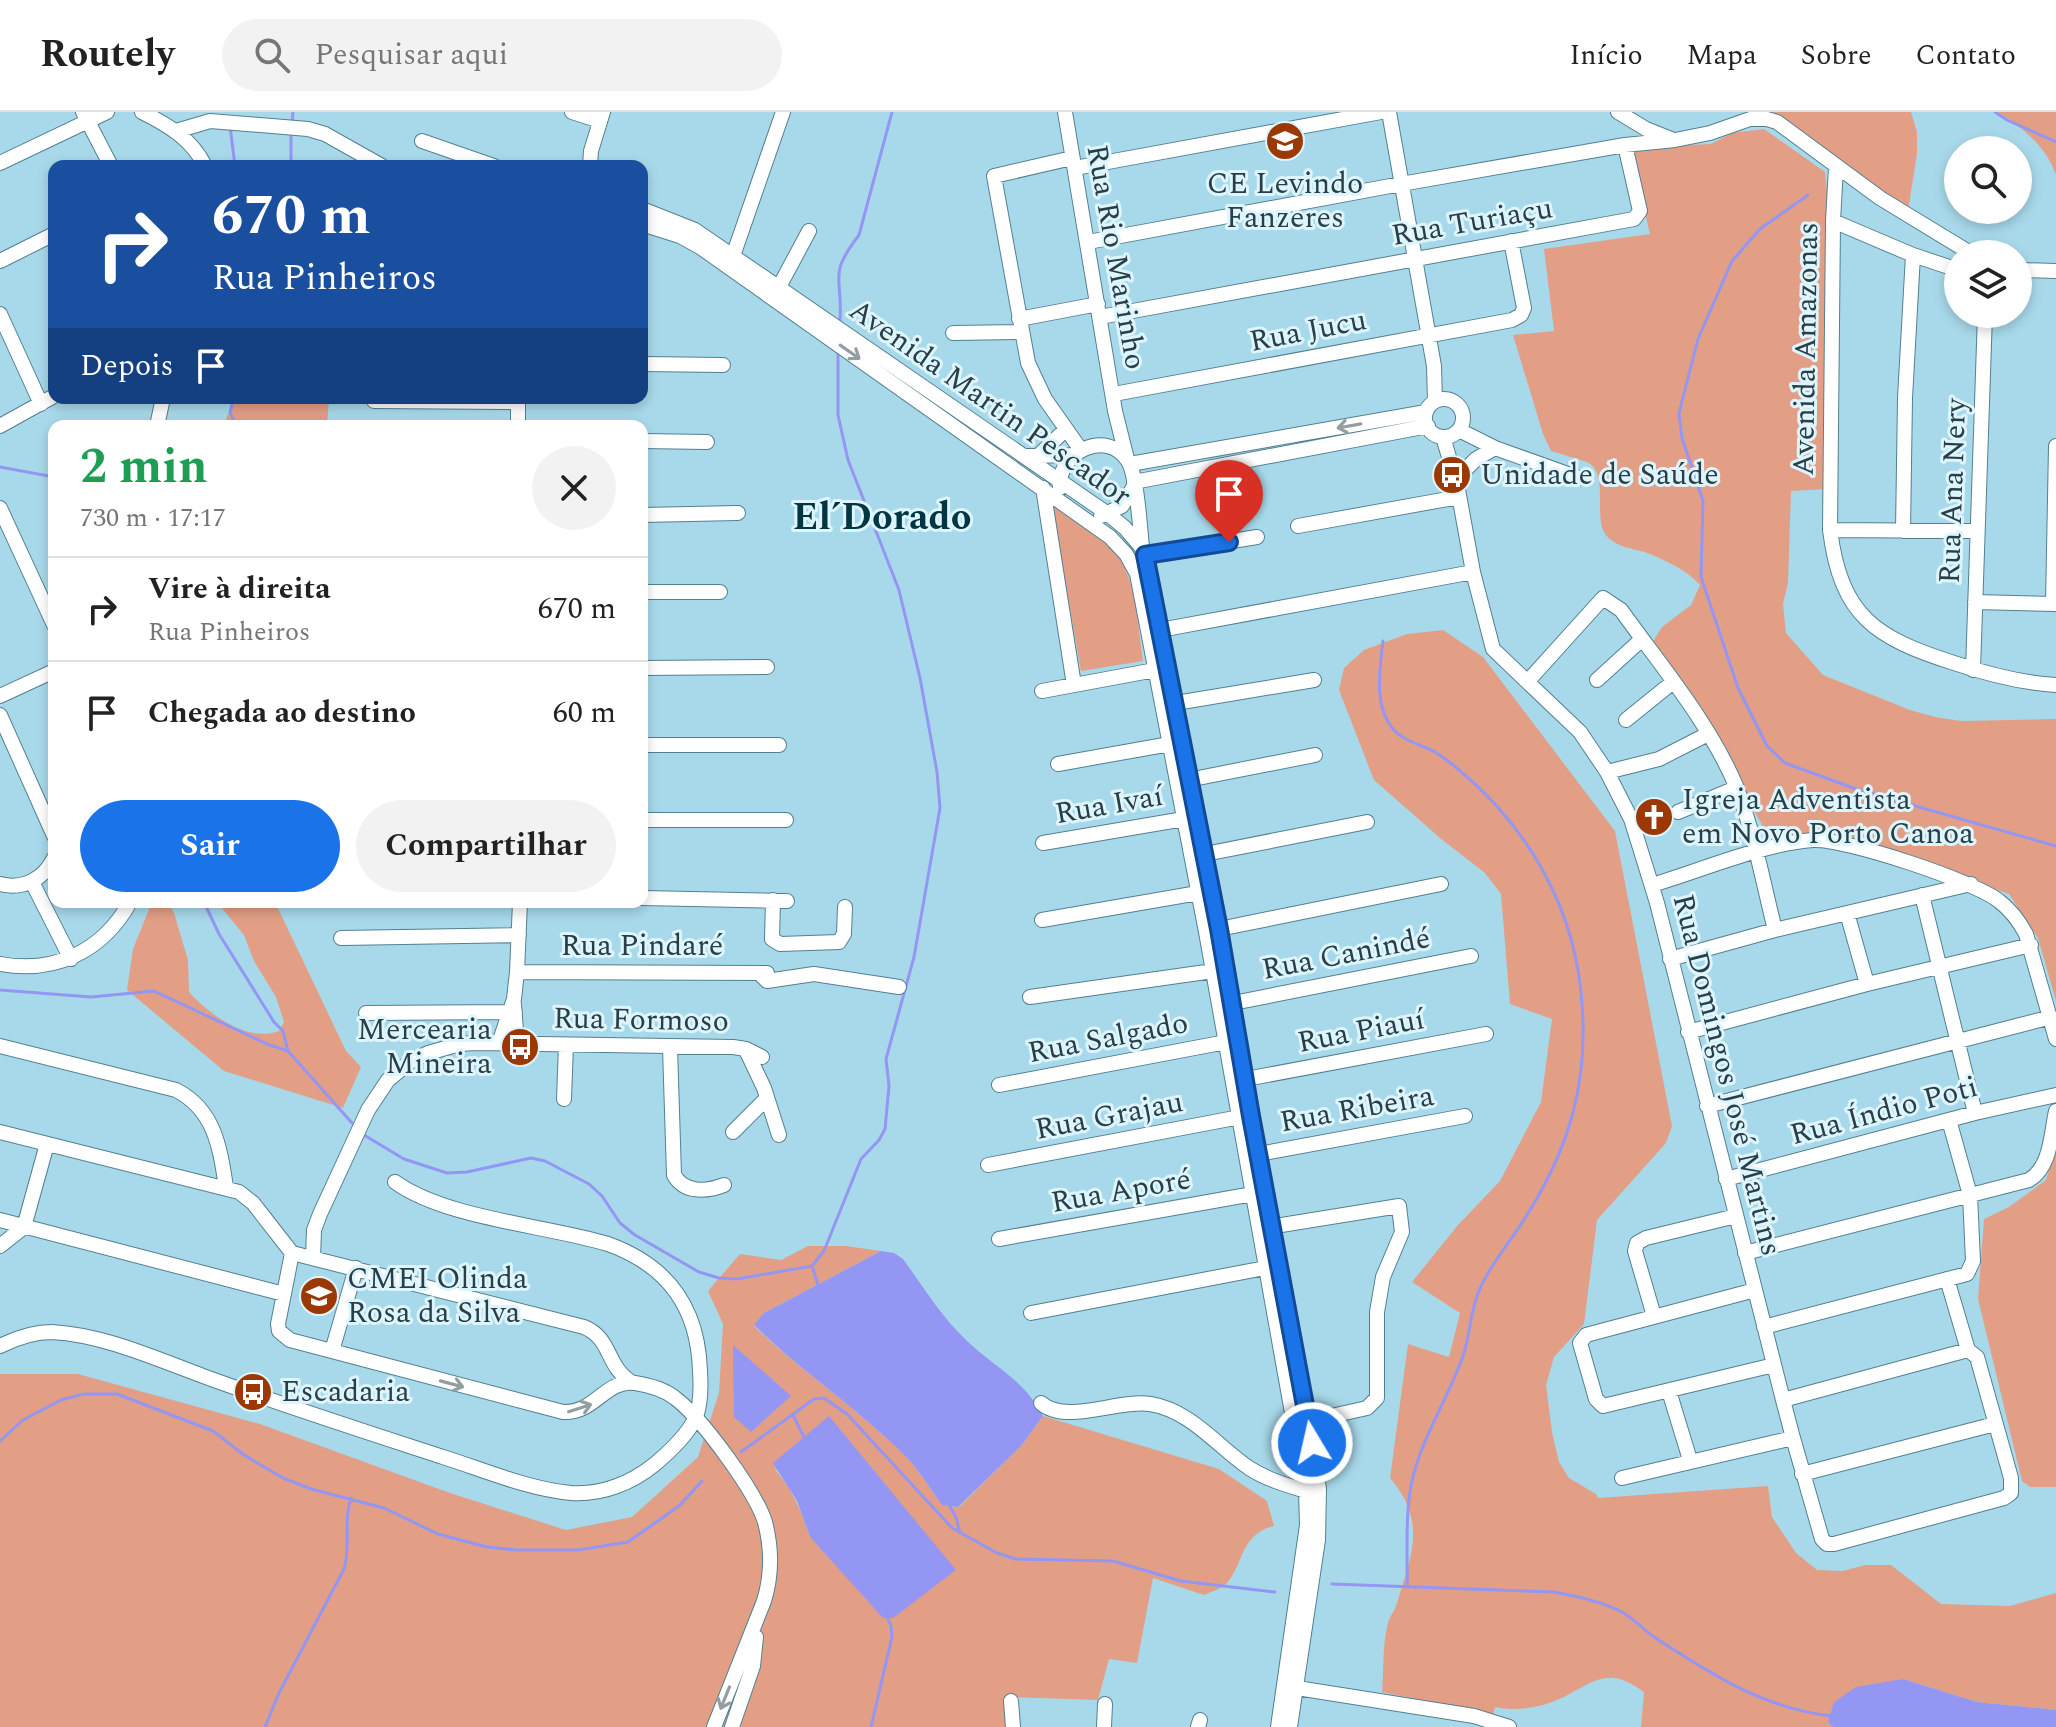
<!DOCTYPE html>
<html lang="pt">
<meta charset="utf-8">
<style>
body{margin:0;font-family:Spectral,serif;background:#f2f2f2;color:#222;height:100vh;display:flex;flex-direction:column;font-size:30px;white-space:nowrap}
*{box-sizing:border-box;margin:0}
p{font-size:26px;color:#767676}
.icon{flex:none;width:44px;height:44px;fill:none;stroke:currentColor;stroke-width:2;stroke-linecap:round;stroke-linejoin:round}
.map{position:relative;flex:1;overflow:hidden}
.drawer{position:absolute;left:48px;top:308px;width:600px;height:488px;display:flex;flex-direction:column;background:#fff;border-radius:16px;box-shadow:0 4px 12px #0003}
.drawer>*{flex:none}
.guide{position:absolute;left:48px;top:48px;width:600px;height:244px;border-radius:16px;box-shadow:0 4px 12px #0003;background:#1a4fa0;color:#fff;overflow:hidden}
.controls{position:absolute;left:1944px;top:24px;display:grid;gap:16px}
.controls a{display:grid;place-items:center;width:88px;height:88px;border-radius:50%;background:#fff;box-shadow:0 4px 12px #0003;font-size:40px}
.pin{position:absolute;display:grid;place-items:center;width:68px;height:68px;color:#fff;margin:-82px -34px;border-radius:50% 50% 50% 0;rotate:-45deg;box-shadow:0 0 8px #0007}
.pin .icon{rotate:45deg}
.me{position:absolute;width:88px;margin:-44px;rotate:351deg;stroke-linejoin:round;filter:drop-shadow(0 0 6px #0008)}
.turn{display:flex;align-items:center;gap:28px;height:168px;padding:0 32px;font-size:36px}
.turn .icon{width:104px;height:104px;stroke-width:2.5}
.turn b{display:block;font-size:56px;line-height:68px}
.then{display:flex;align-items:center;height:76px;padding:0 32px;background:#0003;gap:16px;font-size:30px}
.round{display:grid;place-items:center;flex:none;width:84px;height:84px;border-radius:42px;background:#f2f2f2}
.head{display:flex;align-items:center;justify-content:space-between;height:136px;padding:0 32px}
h1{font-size:48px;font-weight:700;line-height:60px;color:#1e9e55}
.primary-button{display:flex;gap:16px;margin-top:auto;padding:16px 32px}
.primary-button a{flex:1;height:92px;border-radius:48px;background:#1a73e8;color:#fff;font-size:32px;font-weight:700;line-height:92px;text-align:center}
.primary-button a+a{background:#f2f2f2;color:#222}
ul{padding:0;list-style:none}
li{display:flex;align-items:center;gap:24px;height:104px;padding:0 32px;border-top:2px solid #e0e0e0}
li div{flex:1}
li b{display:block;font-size:30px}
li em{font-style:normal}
header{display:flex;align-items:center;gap:48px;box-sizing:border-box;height:112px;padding:0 40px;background:#fff;border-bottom:2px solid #e0e0e0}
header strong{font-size:38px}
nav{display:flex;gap:44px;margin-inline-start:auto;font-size:28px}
.search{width:560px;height:72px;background:#f2f2f2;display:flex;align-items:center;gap:20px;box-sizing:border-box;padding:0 28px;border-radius:44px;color:#767676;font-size:30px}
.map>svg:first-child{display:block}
.green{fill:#e39f86;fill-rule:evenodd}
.water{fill:#9496f3}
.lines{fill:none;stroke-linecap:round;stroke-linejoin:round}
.stream{stroke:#9496f3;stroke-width:3}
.minor-casing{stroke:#528090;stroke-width:16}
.minor{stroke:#fff;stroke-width:14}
.oneway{stroke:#949ea2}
.route-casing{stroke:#114b97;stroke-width:20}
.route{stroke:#1a73e8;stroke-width:14}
.labels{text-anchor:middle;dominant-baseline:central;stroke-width:6;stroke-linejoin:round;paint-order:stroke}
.poi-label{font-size:30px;fill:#2a3e45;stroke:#ddf5fe;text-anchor:start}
.street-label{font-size:30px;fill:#2a3e45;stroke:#ddf5fe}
.district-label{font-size:38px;font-weight:bold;fill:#003542;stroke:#ddf5fe}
</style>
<header>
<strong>Routely</strong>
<div class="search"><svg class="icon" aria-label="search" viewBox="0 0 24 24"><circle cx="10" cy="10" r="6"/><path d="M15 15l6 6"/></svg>Pesquisar aqui</div>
<nav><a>Início</a><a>Mapa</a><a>Sobre</a><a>Contato</a></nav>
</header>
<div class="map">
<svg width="2056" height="1615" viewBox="0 0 2056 1615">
<rect width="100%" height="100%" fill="#a8d9ea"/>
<path class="green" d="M1763 0H1911L1917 20V42L1907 105Z
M1997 0H2056V63C2047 36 2022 14 1997 0Z
M1764 17 1825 60 1832 127 1826 377 1791 379 1788 471 1783 492 1786 521 1823 563 1910 598 1935 605 1961 609 2056 607V889L2038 826 2009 782 1837 724 1768 723 1710 622 1652 531 1662 515 1691 493 1700 473C1687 458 1667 449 1647 441 1633 436 1612 435 1604 420 1594 402 1609 360 1587 350 1576 346 1563 343 1551 339L1543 322 1513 223 1554 219 1544 137 1650 122 1629 36 1711 32 1732 21Z
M235 286H329L327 314H223Z
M1051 389C1069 402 1090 415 1107 430 1137 458 1137 510 1143 549L1081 559Z
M1443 518 1483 545 1615 719 1672 1014 1666 1031 1597 1108 1584 1212 1554 1245 1546 1273 1552 1320 1559 1350 1569 1366 1596 1382 1598 1386 1768 1374 1772 1405 1796 1441 1817 1458 1843 1459 1865 1453H1891L1941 1492 2010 1494 2056 1481V1598L1977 1590 1903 1567 1828 1610 1833 1615H1641L1644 1580C1609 1555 1598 1567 1564 1585 1544 1595 1517 1600 1495 1595L1493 1603 1382 1580C1384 1558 1382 1533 1388 1511 1389 1505 1394 1500 1396 1494 1411 1445 1428 1410 1390 1366L1408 1232 1449 1245 1460 1201 1412 1170 1458 1113 1500 1069 1541 990 1552 907 1510 892 1501 782 1485 761 1440 726 1374 668 1339 578 1344 556 1364 538 1407 522Z
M152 790H168L174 801 188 848 189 880C209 902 247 931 279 919L284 910 276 885 254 849 244 823 217 790H275L346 939 361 955 343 996 224 959 127 878 133 837Z
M2056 1033V1375H2030L2022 1369 1978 1187 1984 1107 2009 1095 2046 1068Z
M808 1134H846L881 1139 764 1201 754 1214C803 1261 861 1298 909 1348 921 1361 931 1378 942 1393L959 1395 1021 1334 1043 1304 1219 1357 1267 1389 1274 1414C1240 1422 1244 1452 1227 1471 1221 1477 1211 1480 1204 1483L1153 1466 1137 1551 1109 1547 1098 1588 1007 1585 1010 1615H0V1262H78L260 1312 450 1381 566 1418 632 1405 698 1345 719 1281 723 1212 708 1179 740 1142 781 1148ZM774 1356 956 1458 810 1425C801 1399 793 1378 774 1356Z"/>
<path class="water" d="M881 1139 894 1141 903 1147C922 1173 941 1204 964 1226 992 1254 1024 1267 1043 1304L1021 1334 958 1395 942 1393C931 1378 921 1361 909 1348 861 1298 803 1261 754 1213L764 1201Z
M733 1233 791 1284 751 1320 734 1305Z
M829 1304 956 1458 893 1506H883L810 1425 797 1389 773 1351Z
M1903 1567 1977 1590 2056 1598V1615H1833L1828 1610 1834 1590 1856 1575Z"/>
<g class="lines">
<path class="stream" d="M1995 0 2007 8 2056 30
M292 11 293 0
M230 14 235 54
M291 54V21
M1808 83 1760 117 1732 149 1698 227 1679 301 1682 326 1703 389 1701 465 1738 576 1767 634 1785 651 1856 677 2056 734
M840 208C843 163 827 165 859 123L892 0
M234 286 230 300 236 314
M0 355 54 365
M1383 529C1380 557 1373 594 1393 617 1404 630 1421 632 1435 640 1443 645 1452 652 1459 658 1530 717 1576 799 1582 892 1588 969 1570 1033 1530 1098 1515 1124 1494 1147 1481 1174 1470 1196 1471 1221 1463 1244 1449 1284 1425 1320 1414 1361 1404 1397 1408 1438 1407 1475
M204 790 219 822 274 910 283 919 288 939 352 1011
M0 878 91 885 154 879 267 932 288 939
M364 1023 404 1047 447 1061 467 1060 531 1046 545 1049 589 1072 602 1084 620 1111 635 1123 699 1160 719 1166 737 1167 812 1154 824 1139 861 1047 879 1028 885 1017 889 974 886 947 914 845 940 696 937 660 920 566 899 478 848 348 838 303V239
M812 1154 818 1173
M793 1303 804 1325
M0 1329 23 1308 61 1288 84 1282H117L213 1319 244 1343 283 1366 311 1377 384 1396 438 1422 487 1435 516 1438H578L628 1430 679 1394 702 1369
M741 1340 814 1287 824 1286 847 1302 952 1416 997 1441 1016 1447 1113 1449 1181 1469 1275 1480
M949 1393 956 1405 960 1421
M1332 1472 1554 1480C1576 1484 1600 1489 1620 1499 1632 1505 1643 1517 1654 1525 1711 1562 1764 1597 1832 1604
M265 1615 279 1581 344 1457C351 1434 343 1409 351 1386
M871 1615 892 1525 891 1514 886 1503"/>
<g class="minor-casing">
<path id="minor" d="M83 0 111 54
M142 0C168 13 192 27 205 54
M572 0 600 9
M1065 0 1115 299 1127 347
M1389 0 1434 254 1435 289
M1618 0 1646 17 1671 27
M176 19 210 9 308 17 325 22 382 54
M422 29 494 54
M1072 46 994 64 1028 251 1045 287 1081 338
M0 51 107 0
M590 54 591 39 603 0
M1836 55 1833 109 1830 418C1841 505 1876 526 1954 551 1987 562 2021 571 2056 573
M1075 56 1381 0
M642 97 695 118 1108 402 1125 416 1142 436 1150 465 1232 891 1251 1004 1309 1309 1319 1377 1318 1428 1290 1615
M1833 109 1913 143 1958 158
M642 112 680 124 700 135 1110 425 1126 442 1137 462 1206 820 1306 1379 1307 1413 1278 1615
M1088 130 1401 72 1625 33 1675 28 1710 21 1750 7H1767L1777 10 1880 86 1972 142
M733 144 783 0
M0 149 54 122
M2018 158 2056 159
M779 175 809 119
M0 202 41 292
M1100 205 1634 107 1640 99 1625 33
M1019 207 1098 192
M953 221 1022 220
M642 252 723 253
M1114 282 1512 208 1521 203 1524 196 1511 129
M1425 306a19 19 0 1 1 38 0a19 19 0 1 1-38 0Z
M374 289 518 290
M0 314 54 284
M157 314 163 286
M518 314V286
M1459 318 1495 336 1579 366
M1443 325 1457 372 1473 460 1493 537 1580 620 1607 660 1631 707 1657 791 1783 1288 1793 1326 1822 1427 1827 1432H1834L2004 1386 2011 1381V1366L1977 1245 1968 1238 1783 1288
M642 329 707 330
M1026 344 1073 343
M1037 345 1065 318
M1130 352 1426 300
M1458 365 1476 347 1495 336
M1134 370 1428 314
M1043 376 1074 573
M1060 376C1057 340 1107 316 1128 349 1137 363 1140 416 1142 435
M0 396 54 513
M642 403 738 401
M1101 404 1122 394 1134 374
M1298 414 1459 385
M1830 418 1977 419
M1903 419 1905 286 1913 143
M1145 443 1257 425
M642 480H720
M1975 490 2056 492
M2053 492 2056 334
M1160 518 1473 460
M642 556 767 555
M1973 558 1985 202
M1597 568 1642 527
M1528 569 1603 486 1621 498C1661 554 1709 610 1736 674 1754 720 1763 770 1775 818
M1042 579 1155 558
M0 584 54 559
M1164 593 1314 568
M0 603 54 724
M1626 608 1673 570
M642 633H779
M1058 652 1170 632
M1607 660 1659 647 1708 622
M1188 668 1315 643
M1678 700 1736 676
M642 708H786
M1043 731 1184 707
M1195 744 1367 710
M32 770 71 847
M0 772C23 778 44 767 54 746
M1652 773C1699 759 1766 731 1813 728 1844 726 1974 769 1999 789 2011 798 2019 809 2026 822L2056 927
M1922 783 1975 1001
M642 786 787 789
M773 788 772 827 780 832 839 830 844 822 845 795
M1847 801 1867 872
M1042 808 1198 781
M1219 817 1441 772
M341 826 519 823
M1670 847 1775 818 1971 772
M0 852C55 862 103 839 130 790
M517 860 767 861
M759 861 767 869 814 862 899 875
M1030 885 1213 859
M1224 890 1228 892 1471 844
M514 892 517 932
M366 901 515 900
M1688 920 1867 872 2031 833
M499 931 514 887 517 860 520 790
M0 934 176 978C215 998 220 1036 226 1075
M670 936 674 1063C684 1081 706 1080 724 1073
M746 938 764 976 779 1023
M1246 967 1486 922
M999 973 1226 930
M564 987 566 933
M1707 994 2051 905
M0 1020 239 1080 253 1091 292 1141
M733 1020 767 986
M1259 1042 1465 1004
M988 1053 1240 1005
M1726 1067 1975 1001 2056 983
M0 1108 284 1182
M1263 1116 1399 1094 1402 1120 1383 1165 1377 1200V1286L1367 1296 1309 1309
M999 1127 1253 1082
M0 1134 24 1115 47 1032
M292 1141 278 1212 279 1219 290 1228 563 1300C595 1302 605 1267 635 1271 648 1273 665 1278 675 1286 702 1306 755 1379 765 1410 772 1437 772 1463 764 1489L714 1615
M292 1141 584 1215C613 1227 605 1255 633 1271
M1745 1141 2029 1068C2051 1055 2051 1022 2056 999
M313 1146 314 1118 320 1102 368 998 388 968 411 949 428 941 460 932 475 931 733 935 746 937 762 945
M1947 1167 1968 1238
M1755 1178 1586 1223 1580 1231 1596 1287 1603 1294 1774 1253
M1031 1201 1265 1156
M1654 1204 1635 1139 1637 1131 1646 1126 1736 1104
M1764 1215 1967 1162 1973 1149 1970 1083 1949 1008
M0 1234C16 1226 34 1220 52 1220 104 1223 154 1246 203 1264 282 1293 363 1319 443 1345 484 1358 528 1377 571 1381 602 1383 632 1371 655 1352 668 1341 687 1323 695 1307 701 1294 701 1274 700 1259 698 1196 669 1154 608 1132 545 1113 447 1107 395 1070
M332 1239 356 1156
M1669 1279 1690 1348
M1041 1291C1065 1313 1119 1287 1150 1292 1190 1298 1217 1334 1249 1356 1266 1367 1286 1373 1306 1379
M1802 1362 1995 1312
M1622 1366 1793 1326
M1297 1576 1474 1604 1509 1615
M1011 1589 1013 1615
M732 1615 753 1554 756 1525
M1104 1615 1105 1592
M1198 1615 1200 1608"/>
</g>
<use href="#minor" class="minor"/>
</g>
<defs><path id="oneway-shaft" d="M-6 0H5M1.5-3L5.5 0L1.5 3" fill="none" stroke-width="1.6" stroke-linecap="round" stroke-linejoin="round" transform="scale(2)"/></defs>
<g class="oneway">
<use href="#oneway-shaft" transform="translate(850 240) rotate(35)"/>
<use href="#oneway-shaft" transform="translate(1349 314) rotate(170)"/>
<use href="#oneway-shaft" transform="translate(452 1272) rotate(15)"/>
<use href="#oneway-shaft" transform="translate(580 1296) rotate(-18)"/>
<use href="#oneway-shaft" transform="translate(725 1586) rotate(112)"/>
</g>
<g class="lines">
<g class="route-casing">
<path id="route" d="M1229 430 1145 443 1219 817 1251 1004 1312 1331"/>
</g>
<use href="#route" class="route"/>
</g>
<defs>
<g id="school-disc" transform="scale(2)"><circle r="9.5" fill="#9c3804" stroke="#ddf5fe"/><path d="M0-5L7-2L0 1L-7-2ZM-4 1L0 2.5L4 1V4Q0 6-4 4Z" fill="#fff"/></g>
<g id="bus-disc" transform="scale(2)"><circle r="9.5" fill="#9c3804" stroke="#ddf5fe"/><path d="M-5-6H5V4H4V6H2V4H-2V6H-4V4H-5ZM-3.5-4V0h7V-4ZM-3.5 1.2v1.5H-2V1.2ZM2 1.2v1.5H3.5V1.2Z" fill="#fff"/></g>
<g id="church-disc" transform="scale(2)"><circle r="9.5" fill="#9c3804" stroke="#ddf5fe"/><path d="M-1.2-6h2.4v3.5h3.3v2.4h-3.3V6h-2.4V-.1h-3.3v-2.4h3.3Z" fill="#fff"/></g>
</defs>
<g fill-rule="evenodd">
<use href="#school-disc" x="1285" y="29"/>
<use href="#bus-disc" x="1452" y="363"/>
<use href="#church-disc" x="1654" y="705"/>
<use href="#bus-disc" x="520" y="935"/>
<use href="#school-disc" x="319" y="1184"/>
<use href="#bus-disc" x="253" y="1280"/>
</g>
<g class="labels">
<g class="poi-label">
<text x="1285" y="72" text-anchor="middle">CE Levindo<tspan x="1285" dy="34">Fanzeres</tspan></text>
<text x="1480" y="363">Unidade de Saúde</text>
<text x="1682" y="688">Igreja Adventista<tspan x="1682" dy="34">em Novo Porto Canoa</tspan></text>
<text x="492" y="918" text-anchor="end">Mercearia<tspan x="492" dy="34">Mineira</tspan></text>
<text x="347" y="1167">CMEI Olinda<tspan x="347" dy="34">Rosa da Silva</tspan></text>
<text x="281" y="1280">Escadaria</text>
</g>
<g class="street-label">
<text transform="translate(1472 110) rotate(-10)">Rua Turiaçu</text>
<text transform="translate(1116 145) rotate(80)">Rua Rio Marinho</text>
<text transform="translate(1308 219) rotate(-11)">Rua Jucu</text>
<text transform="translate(1806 237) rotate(-89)">Avenida Amazonas</text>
<text transform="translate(990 291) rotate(35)">Avenida Martin Pescador</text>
<text transform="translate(1953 379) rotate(-88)">Rua Ana Nery</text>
<text transform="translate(1109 693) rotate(-10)">Rua Ivaí</text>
<text x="642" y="834">Rua Pindaré</text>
<text transform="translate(1346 842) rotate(-11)">Rua Canindé</text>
<text transform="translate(641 908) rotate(1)">Rua Formoso</text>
<text transform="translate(1361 919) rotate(-11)">Rua Piauí</text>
<text transform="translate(1108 926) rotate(-11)">Rua Salgado</text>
<text transform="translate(1727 963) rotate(76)">Rua Domingos José Martins</text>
<text transform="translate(1357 997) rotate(-10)">Rua Ribeira</text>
<text transform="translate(1884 999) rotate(-15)">Rua Índio Poti</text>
<text transform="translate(1109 1004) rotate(-11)">Rua Grajau</text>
<text transform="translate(1121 1079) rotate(-10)">Rua Aporé</text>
</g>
<g class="district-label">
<text x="882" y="406">El´Dorado</text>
</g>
</g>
</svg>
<div class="controls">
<a><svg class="icon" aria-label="search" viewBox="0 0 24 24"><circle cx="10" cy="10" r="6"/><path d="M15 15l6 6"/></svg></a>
<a><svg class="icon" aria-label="layers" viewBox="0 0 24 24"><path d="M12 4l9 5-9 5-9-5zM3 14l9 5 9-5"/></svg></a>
</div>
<div class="pin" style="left:1229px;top:430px;background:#d93025"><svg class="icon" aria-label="arrive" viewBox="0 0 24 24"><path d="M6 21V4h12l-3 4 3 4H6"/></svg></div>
<svg class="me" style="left:1312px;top:1331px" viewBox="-20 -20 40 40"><circle r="17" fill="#1a73e8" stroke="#fff" stroke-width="3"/><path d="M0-11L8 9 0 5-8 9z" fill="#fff"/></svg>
<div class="guide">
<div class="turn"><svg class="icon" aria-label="right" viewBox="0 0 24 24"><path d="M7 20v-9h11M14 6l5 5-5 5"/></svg><div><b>670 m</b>Rua Pinheiros</div></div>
<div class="then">Depois<svg class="icon" aria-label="arrive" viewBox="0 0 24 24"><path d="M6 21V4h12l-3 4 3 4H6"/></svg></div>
</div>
<section class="drawer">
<div class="head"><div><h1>2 min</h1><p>730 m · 17:17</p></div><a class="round"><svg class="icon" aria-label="close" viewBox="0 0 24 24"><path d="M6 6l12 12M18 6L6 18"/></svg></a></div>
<ul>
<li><svg class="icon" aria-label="right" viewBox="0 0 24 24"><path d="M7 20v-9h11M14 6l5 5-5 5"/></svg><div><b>Vire à direita</b><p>Rua Pinheiros</p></div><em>670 m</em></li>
<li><svg class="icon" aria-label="arrive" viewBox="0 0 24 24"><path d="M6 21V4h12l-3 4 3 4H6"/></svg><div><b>Chegada ao destino</b></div><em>60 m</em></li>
</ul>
<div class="primary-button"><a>Sair</a><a>Compartilhar</a></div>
</section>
</div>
